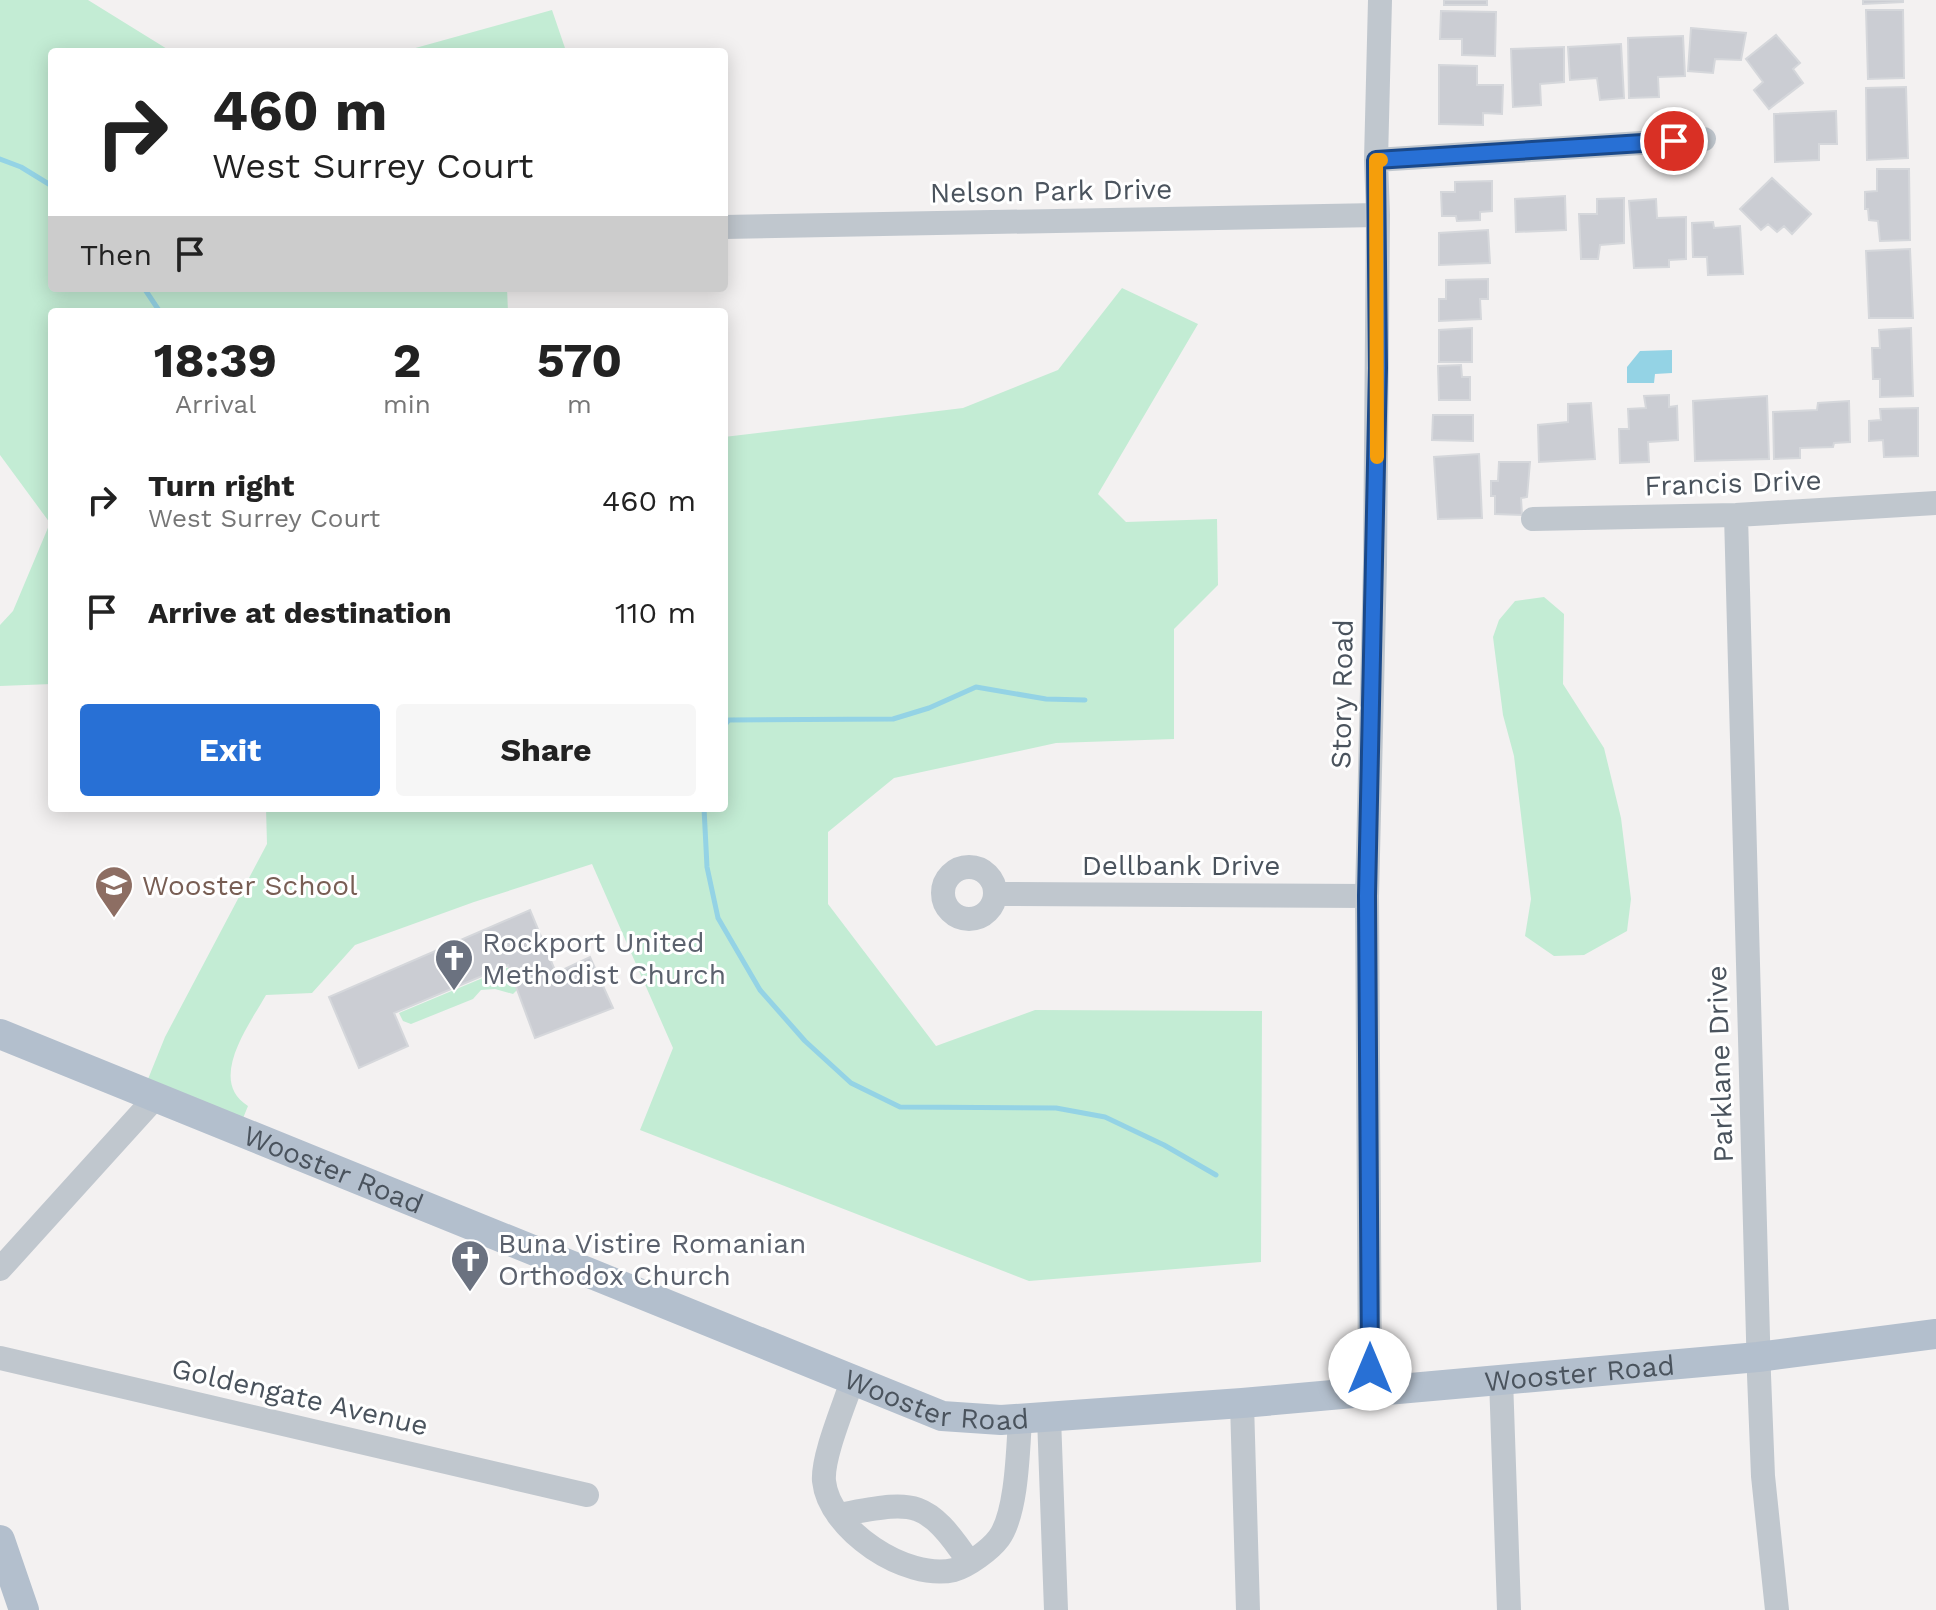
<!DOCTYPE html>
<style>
body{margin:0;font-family:"Work Sans",sans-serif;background:#f6f6f6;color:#222;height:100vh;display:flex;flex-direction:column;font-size:30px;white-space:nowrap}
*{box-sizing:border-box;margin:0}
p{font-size:26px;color:#767676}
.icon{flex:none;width:44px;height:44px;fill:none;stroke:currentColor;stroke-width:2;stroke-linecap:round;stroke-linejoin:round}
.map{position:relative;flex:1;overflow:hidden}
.panel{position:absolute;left:48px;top:308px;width:680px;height:504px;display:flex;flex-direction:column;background:#fff;border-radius:8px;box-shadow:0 4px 20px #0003}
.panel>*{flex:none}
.top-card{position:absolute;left:48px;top:48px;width:680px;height:244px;border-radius:8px;box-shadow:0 4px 20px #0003;background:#fff;color:#222;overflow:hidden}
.pin{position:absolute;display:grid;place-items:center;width:68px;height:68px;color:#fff;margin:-34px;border:4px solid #fff;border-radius:50%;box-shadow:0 2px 8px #0007}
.me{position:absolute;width:88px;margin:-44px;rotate:0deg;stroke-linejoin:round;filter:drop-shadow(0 0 6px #0008)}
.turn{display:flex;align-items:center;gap:28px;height:168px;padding:0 32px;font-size:36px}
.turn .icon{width:104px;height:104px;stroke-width:2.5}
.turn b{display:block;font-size:56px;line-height:68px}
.then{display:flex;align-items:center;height:76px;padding:0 32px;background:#0003;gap:16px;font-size:30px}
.eta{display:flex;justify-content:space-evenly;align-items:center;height:136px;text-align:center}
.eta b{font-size:48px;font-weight:700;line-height:56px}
.button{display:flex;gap:16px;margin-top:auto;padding:16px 32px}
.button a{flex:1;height:92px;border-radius:8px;background:#2870d5;color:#fff;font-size:32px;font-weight:700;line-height:92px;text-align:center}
.button a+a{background:#f6f6f6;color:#222}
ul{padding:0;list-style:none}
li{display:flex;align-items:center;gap:24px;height:112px;padding:0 32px}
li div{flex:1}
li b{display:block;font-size:30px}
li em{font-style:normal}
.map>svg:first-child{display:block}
.green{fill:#c3ecd4}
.water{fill:#94d3e5}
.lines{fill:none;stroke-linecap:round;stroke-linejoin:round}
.stream{stroke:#94d3e5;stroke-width:5}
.building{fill:#cbcdd3;stroke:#d5d7db;stroke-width:2}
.minor{stroke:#c0c7ce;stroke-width:24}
.major{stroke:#b3bfcd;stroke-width:30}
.route-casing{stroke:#1a498a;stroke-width:20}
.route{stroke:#2870d5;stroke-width:14}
.slow{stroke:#f59e0b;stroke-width:14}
.labels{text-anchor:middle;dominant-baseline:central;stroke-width:6;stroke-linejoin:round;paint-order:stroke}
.street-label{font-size:28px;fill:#4a535d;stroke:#fff}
.education-label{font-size:28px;fill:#785e54;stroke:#fff;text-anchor:start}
.worship-label{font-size:28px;fill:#5b616d;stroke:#fff;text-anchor:start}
</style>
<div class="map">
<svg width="1936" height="1610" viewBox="0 0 1936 1610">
<rect width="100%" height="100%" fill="#f3f1f1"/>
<path class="green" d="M0 0H88L172 52H52V288H507L508 312H52V684L0 686V625L13 611 50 523 0 455Z
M552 10 566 51 563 52H401Z
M1122 288 1198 324 1098 494 1126 522 1217 519 1218 585 1174 629V739L1056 743 894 778 828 832V904L936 1046 1035 1010 1262 1011 1261 1262 1029 1281 640 1130 673 1048 592 864 474 902 355 945 312 993 266 995C249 1025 207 1081 248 1106L239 1128 144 1089 165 1037 267 844 266 808H724V437L963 408 1058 370Z
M1544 597 1564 614 1563 684 1604 748 1621 818 1631 899 1627 931 1584 955 1554 956 1525 936 1531 899 1514 756 1503 715 1493 637 1499 620 1515 601Z
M509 967 517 990 513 994 495 989 481 990 473 999 411 1024 403 1021 399 1013Z"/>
<path class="water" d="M1672 350V373L1655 374 1654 383H1627V367L1640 351Z"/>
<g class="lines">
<path class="stream" d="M0 159 21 167 52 186
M144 288 160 312
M724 726 729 720 893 719 929 708 976 687 1046 699 1085 700
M704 808 707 867 718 918 760 990 805 1041 851 1083 900 1107 1056 1108 1105 1117 1164 1145 1216 1175"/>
</g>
<path class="building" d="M1444 0H1487V5H1444Z
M1863 0H1903V2L1863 4Z
M1866 10H1903L1904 78 1868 79Z
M1441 11 1496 12 1495 56 1462 55V39H1440Z
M1691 28 1746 33 1741 60 1715 59 1713 73 1688 71Z
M1776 35 1800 63 1793 69 1803 83 1769 109 1754 90 1763 82 1746 59Z
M1683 36 1685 76 1658 77 1659 97 1629 98 1628 38Z
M1621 44 1624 98 1600 100 1597 78 1570 80 1568 47Z
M1564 47V82L1540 84 1541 105 1513 107 1511 49Z
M1439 65 1477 66V85H1503L1502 114 1483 113V125L1439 124Z
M1906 87 1908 158 1867 160 1866 88Z
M1836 111 1837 144H1819V160L1775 162 1774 114Z
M1877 169H1909L1910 240 1880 241 1878 221 1869 220 1868 209H1865V192L1877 191Z
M1772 178 1811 214 1792 234 1784 226 1777 232 1768 224 1761 230 1740 209Z
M1492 181V211L1480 212V220L1457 221 1456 216H1442L1441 192H1455V182Z
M1565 196 1566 230 1516 232 1515 199Z
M1624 198V243L1600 245 1598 259H1581L1579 214H1597V199Z
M1656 199 1657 218 1686 217V259L1669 260V267L1634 268 1629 201Z
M1713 222 1714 228 1740 226 1743 274 1708 275 1707 257H1693L1692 223Z
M1488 230 1490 263 1439 265V233Z
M1910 249 1913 318H1869L1866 251Z
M1488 279V299H1480L1481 319 1439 321V299H1446V280Z
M1472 328V362H1439V330Z
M1911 328 1913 396 1880 397V379H1873L1872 348H1880L1879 330Z
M1461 365 1462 377H1470V400H1439L1438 366Z
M1669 395V407L1677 406 1678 440 1648 442 1649 462 1620 463 1619 429H1629L1628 409 1646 408 1644 396Z
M1767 396 1769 459 1695 461 1693 401Z
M1849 401 1850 442 1834 443 1833 447 1800 448V458L1774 459 1773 412 1817 410 1818 403Z
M1591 403 1595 459 1539 462 1538 425 1568 422V404Z
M1918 408V456L1884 457 1883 440 1869 441V421L1881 420 1880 409Z
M1433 415H1473V441L1432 440Z
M1479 454 1482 518 1438 519 1434 457Z
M1499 462H1530L1527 497 1521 498 1522 515 1495 514V496H1491V481H1498Z
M530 910 556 973 590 957 613 1008 535 1038 508 965 394 1013 408 1046 359 1068 329 997Z"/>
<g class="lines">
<path class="minor" d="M1376 160 1704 139
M724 227 1378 215
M1736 515 1759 1375 1763 1476 1777 1610
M1533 519 1736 515 1936 503
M943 893a26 26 0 1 1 52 0a26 26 0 1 1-52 0Z
M995 894 1367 896
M0 1269 155 1098
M0 1358 587 1495
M1501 1379 1509 1610
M852 1381C844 1406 822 1457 824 1481 829 1530 906 1581 954 1570 968 1566 990 1550 999 1538 1017 1513 1018 1450 1020 1419
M1370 1390 1367 896 1375 564 1378 215 1376 160 1380 0
M1242 1403 1248 1610
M1049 1417 1056 1610
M838 1515C912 1502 924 1495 969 1562"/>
<g class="major">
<path id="s1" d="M0 1034 942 1416 1001 1420 1242 1403 1758 1357 1936 1334"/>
<path d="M0 1540 24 1610"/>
</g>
</g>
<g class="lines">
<g class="route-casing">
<path id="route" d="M1370 1369 1367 896 1378 368 1376 160 1674 141"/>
</g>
<use href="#route" class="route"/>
<path class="slow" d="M1377 457 1376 160H1381"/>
</g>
<defs>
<g id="school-pin" transform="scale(2)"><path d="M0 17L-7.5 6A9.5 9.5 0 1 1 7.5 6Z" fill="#8d6e63" stroke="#fff"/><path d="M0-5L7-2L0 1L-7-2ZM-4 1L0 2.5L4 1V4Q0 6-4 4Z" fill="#fff"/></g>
<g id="church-pin" transform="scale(2)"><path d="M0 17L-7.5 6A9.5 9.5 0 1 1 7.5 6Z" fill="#6b7280" stroke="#fff"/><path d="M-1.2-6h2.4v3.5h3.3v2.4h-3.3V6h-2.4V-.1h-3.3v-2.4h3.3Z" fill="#fff"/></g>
</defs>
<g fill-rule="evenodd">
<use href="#school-pin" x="114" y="885"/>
<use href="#church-pin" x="454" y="958"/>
<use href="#church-pin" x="470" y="1259"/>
</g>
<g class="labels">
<g class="street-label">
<text transform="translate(1051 191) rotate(-1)">Nelson Park Drive</text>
<text transform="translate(1733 483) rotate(-2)">Francis Drive</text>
<text transform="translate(1342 694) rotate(-89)">Story Road</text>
<text x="1181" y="865">Dellbank Drive</text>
<text transform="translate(1720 1064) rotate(-92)">Parklane Drive</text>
<text stroke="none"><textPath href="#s1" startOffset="360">Wooster Road</textPath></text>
<text stroke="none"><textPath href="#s1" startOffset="1656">Wooster Road</textPath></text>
<text stroke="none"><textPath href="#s1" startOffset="1008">Wooster Road</textPath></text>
<text transform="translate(300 1397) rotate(13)">Goldengate Avenue</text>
</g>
<g class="education-label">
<text x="142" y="885">Wooster School</text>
</g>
<g class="worship-label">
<text x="482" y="942">Rockport United<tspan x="482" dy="32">Methodist Church</tspan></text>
<text x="498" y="1243">Buna Vistire Romanian<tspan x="498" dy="32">Orthodox Church</tspan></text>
</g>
</g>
</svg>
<div class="pin" style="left:1674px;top:141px;background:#d93025"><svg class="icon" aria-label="arrive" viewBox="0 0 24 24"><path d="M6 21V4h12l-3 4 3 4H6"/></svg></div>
<svg class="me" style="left:1370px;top:1369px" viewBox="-20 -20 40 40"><circle r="19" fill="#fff"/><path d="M0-13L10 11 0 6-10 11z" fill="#2870d5"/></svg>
<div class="top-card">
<div class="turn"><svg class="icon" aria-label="right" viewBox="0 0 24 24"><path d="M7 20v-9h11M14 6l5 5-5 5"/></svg><div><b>460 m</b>West Surrey Court</div></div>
<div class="then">Then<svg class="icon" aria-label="arrive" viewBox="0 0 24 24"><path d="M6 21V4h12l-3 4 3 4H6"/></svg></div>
</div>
<section class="panel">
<div class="eta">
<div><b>18:39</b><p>Arrival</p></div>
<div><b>2</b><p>min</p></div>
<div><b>570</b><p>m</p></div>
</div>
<ul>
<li><svg class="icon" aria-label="right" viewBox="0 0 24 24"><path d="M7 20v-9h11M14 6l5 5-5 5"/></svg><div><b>Turn right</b><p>West Surrey Court</p></div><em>460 m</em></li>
<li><svg class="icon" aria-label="arrive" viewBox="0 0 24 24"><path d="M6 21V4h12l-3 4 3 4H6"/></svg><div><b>Arrive at destination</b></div><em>110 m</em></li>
</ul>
<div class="button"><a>Exit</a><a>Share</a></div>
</section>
</div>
